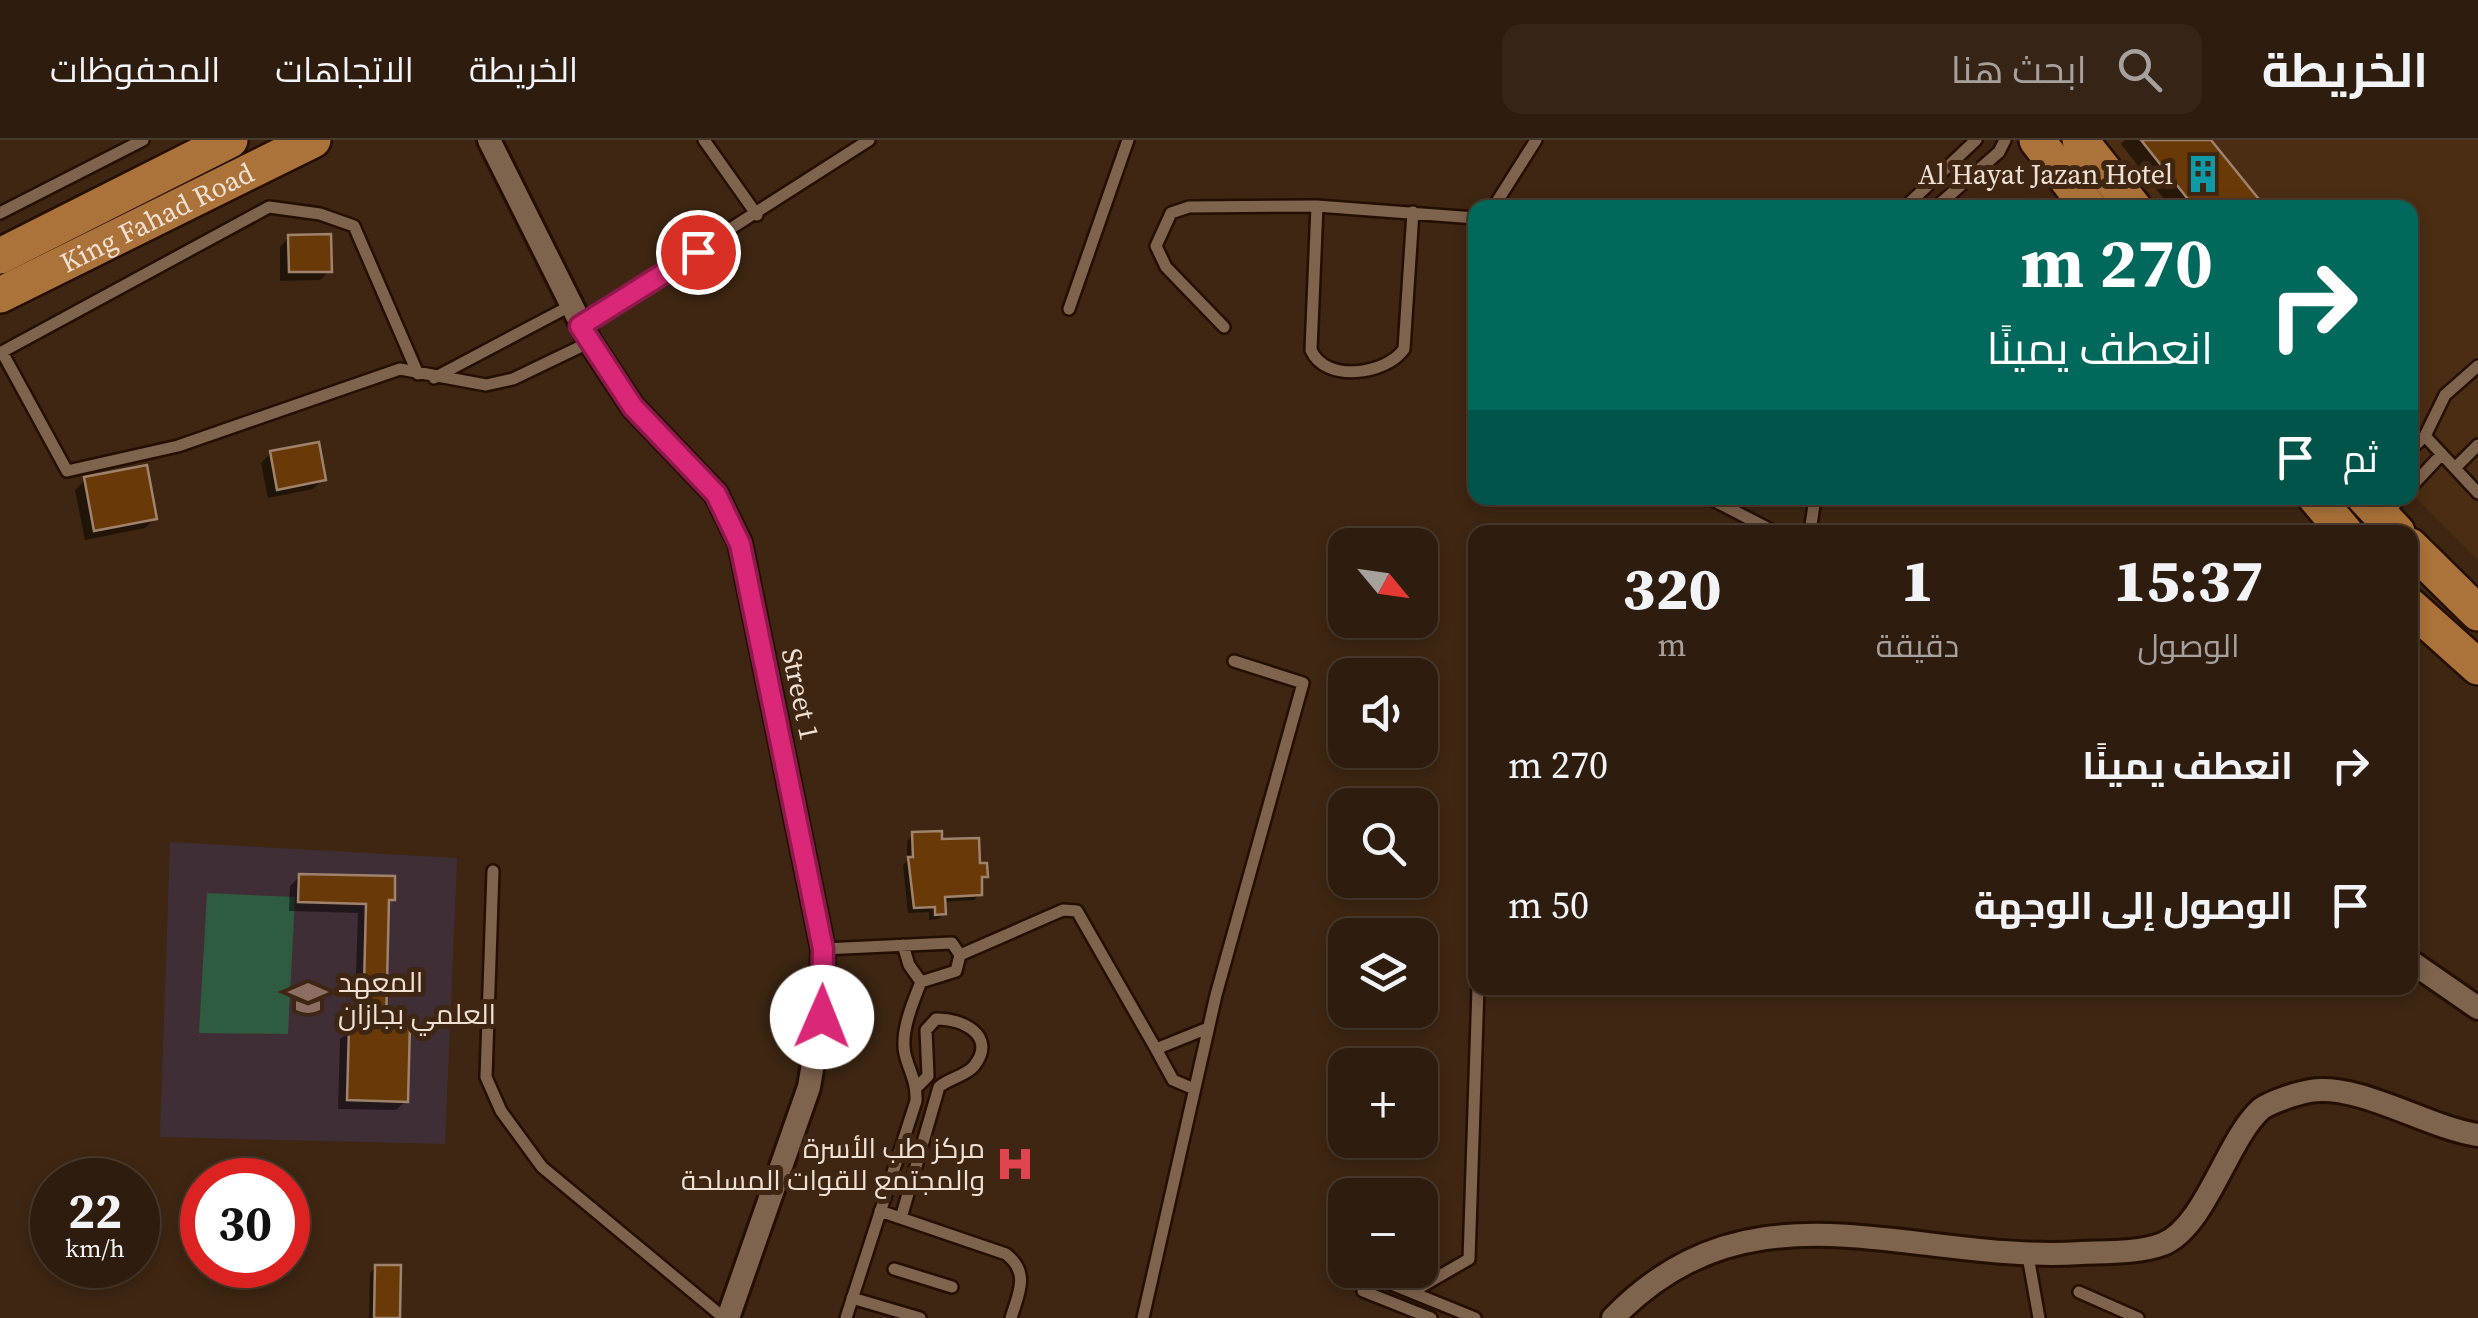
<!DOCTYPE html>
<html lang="ar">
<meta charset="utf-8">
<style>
body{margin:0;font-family:"Source Serif 4",Cairo,serif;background:#362517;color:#f1f3f6;direction:rtl;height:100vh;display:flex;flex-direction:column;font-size:38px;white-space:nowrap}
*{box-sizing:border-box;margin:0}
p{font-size:32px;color:#a7a19e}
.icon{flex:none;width:55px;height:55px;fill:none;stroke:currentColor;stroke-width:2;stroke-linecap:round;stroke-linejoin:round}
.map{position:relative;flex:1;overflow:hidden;direction:ltr}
.sheet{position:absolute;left:1468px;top:385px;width:950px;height:470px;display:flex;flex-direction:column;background:#2e1c0e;border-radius:20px;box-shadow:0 5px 15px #0003,0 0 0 2px #493a2e;direction:rtl}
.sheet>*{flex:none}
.guide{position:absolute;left:1468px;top:60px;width:950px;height:305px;border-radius:20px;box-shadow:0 5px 15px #0003,0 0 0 2px #493a2e;direction:rtl;background:#00695c;color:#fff;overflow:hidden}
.needle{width:65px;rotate:119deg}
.tools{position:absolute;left:1328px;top:388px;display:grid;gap:20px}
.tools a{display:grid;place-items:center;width:110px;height:110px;border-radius:20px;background:#2e1c0e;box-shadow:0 5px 15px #0003,0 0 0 2px #493a2e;font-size:50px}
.speed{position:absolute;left:30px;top:1018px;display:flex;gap:20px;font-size:50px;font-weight:700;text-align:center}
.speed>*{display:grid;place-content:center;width:130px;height:130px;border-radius:50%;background:#2e1c0e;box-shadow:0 5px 15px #0003,0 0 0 2px #493a2e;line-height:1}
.speed small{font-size:25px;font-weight:400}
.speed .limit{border:15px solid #d22;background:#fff;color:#111}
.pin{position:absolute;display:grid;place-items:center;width:85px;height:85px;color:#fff;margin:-42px;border:5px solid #fff;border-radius:50%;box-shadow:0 2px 10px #0007}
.me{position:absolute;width:110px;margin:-55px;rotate:1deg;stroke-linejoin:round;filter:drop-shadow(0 0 8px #0008)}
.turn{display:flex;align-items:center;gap:35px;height:210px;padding:0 40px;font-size:45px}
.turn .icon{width:130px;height:130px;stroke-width:2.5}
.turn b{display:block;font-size:70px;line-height:85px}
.then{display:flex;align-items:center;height:95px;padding:0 40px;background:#0003;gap:20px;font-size:38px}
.eta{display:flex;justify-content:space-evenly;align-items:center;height:170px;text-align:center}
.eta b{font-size:60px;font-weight:800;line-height:70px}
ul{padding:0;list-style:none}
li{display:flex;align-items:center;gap:30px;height:140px;padding:0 40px}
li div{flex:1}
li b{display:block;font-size:38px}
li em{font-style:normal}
header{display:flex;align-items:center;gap:60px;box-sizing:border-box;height:140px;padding:0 50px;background:#2e1c0e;border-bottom:2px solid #493a2e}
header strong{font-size:48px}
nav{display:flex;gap:55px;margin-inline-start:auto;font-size:35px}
.search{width:700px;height:90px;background:#362517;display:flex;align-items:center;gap:25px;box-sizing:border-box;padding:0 35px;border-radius:20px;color:#a7a19e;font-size:38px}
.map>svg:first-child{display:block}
.built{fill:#4a2d13}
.education{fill:#402e36}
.green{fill:#2f5c40}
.shadow{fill:#0007}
.building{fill:#693a08;stroke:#9f836d;stroke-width:2.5}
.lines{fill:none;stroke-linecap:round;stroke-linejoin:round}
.service-casing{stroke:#240e00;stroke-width:16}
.minor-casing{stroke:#240e00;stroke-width:28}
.primary-casing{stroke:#240e00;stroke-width:40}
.service{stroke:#7e634d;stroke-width:11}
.minor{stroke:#7e634d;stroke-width:22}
.primary{stroke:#ab7339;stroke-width:35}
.route-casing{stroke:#8e194d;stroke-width:25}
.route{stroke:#db2777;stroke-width:18}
.labels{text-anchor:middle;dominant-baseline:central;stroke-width:10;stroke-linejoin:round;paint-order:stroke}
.poi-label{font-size:28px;fill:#f1e1d5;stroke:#3e2612;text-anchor:end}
.street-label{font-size:28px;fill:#f1e1d5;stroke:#3e2612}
</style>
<header>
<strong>الخريطة</strong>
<div class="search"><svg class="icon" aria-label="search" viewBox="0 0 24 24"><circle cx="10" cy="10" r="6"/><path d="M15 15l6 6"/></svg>ابحث هنا</div>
<nav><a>الخريطة</a><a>الاتجاهات</a><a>المحفوظات</a></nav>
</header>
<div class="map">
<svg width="2478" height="1178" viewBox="0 0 2478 1178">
<rect width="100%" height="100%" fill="#3e2612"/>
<path class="built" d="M2103 0H2478V420L2410 352V68L2161 67Z"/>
<path class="education" d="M170 702 457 718 445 1004 160 997Z"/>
<path class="green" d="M207 753 295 757 288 894 199 893Z"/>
<path class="shadow" d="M2125 0H2208L2263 68H2171L2121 4Z
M289 97 330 130 320 140 280 141V107Z
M271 313 323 339 313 349 268 358 261 323Z
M85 340 155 378 145 388 85 400 75 350Z
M913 695 940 702 977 726 985 736 979 742 980 754 974 760 943 762 944 773 938 779 929 780V772L908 773 903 725 907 721V701Z
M300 736 392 759 387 764 383 886 406 961 396 970 338 969 340 899 354 889 358 773 289 771 290 746Z
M376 1127H398L397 1178H369L370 1133Z"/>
<path class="building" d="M2141 0H2211L2266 68H2195Z
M331 94 332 132H289L288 95Z
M319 302 326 340 277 350 270 311Z
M147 325 157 379 94 391 84 337Z
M942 691V699L979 698 980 723H987L988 737H982V755L945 757 946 774 935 775V767L914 768 908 717H913L912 692Z
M299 734 395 736V760H389L386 884H410L408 962 347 960 349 887H363L366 764 298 762Z
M375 1125H401L400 1178H374Z"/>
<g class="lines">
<g class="service-casing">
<path id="service" d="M704 0 757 75
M1317 66 1311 210C1325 243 1386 235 1404 209L1413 72
M1493 68 1536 0
M1904 68 1976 0
M1935 68 1999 12 2005 0
M0 73 143 0
M1069 169 1128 0
M580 185 869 0
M1224 187 1166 127 1156 106 1171 73 1189 67 1317 66 1475 78
M2 212 67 331 178 306 400 229 486 245 513 239 590 202
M0 213 269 67 320 74 354 86 418 234
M434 238 570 166
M2425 296 2478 353
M2410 310 2425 296 2445 255 2478 226
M2455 328 2478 305
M2410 348 2442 314
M1709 358 1775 392
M2385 375 2401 358
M1810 392 1815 358
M493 731 486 937 501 971 542 1027 724 1178
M823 809 952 803 960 815 956 831 921 842
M960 815 1063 770 1077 771 1156 909 1208 888
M1156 909 1173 940 1194 949
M880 1071 1006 1114C1030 1133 1019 1152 1011 1178
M901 1078 939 947C949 938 966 936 974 926 998 896 962 878 936 879L926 890 928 936 917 947
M2028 1116 2039 1178
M894 1129 952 1147
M1412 1152 1469 1119 1478 848
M2079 1152 2138 1178
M852 1158 920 1178
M846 1178 916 961C917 941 909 931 905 914 900 892 913 862 921 842L909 825 903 805
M1143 1178 1216 855 1303 543 1234 521
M1431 1178 1363 1151 1369 1135 1475 1178"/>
</g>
<g class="minor-casing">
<path id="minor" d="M489 0 590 202 633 267 716 354 740 403 823 809 821 877 809 947 728 1178
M2410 821 2478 868
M1613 1178C1753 1033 1912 1124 2081 1113 2106 1112 2139 1113 2163 1104 2206 1086 2227 999 2261 969 2270 962 2298 953 2310 951 2360 943 2428 988 2478 995"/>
</g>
<g class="primary-casing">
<g id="primary">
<path d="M2037 0 2089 68"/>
<path d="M2080 0 2134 68"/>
<path d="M0 116 230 0"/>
<path id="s1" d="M0 155 313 0"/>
<path d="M2316 358 2345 392"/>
<path d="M2365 358 2397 392"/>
<path d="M2410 406 2478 473"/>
<path d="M2410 466 2478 527"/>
</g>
</g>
<use href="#service" class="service"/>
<use href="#minor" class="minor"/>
<use href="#primary" class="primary"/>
</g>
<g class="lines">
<g class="route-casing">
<path id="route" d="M698 112 580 186 633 267 716 354 740 404 823 809 822 877"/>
</g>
<use href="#route" class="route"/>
</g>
<defs>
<g id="building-bare" transform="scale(3)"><path d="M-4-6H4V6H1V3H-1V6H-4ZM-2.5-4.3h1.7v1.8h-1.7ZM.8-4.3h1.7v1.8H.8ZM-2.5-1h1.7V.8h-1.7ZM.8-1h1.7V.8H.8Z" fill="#0f9aa8" stroke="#3e2612" stroke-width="2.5" paint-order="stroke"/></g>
<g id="university-bare" transform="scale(3)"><path d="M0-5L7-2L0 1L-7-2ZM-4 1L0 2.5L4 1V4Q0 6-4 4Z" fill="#8d6e63" stroke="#3e2612" stroke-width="2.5" paint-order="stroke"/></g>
<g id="hospital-bare" transform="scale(3)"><path d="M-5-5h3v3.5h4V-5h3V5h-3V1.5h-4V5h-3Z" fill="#e0444e" stroke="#3e2612" stroke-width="2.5" paint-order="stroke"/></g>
</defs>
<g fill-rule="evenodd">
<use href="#building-bare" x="2203" y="34"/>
<use href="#university-bare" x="308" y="858"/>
<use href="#hospital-bare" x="1015" y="1024"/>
</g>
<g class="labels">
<g class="poi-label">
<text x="2173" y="34">Al Hayat Jazan Hotel</text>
<text x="338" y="842" text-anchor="start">المعهد<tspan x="338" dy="32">العلمي بجازان</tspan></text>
<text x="985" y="1008">مركز طب الأسرة<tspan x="985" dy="32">والمجتمع للقوات المسلحة</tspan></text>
</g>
<g class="street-label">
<text stroke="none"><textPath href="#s1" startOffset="175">King Fahad Road</textPath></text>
<text transform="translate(801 554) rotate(78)">Street 1</text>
</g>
</g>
</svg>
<div class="tools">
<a><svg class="needle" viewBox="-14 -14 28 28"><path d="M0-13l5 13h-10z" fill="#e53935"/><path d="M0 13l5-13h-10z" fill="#a7a19e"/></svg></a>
<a><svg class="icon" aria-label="sound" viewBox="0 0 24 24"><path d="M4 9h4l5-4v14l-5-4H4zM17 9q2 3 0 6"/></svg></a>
<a><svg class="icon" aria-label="search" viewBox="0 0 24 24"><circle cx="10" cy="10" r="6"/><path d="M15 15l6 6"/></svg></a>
<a><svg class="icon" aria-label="layers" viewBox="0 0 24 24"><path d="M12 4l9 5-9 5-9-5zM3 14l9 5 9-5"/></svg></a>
<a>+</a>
<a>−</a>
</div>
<div class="speed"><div>22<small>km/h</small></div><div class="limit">30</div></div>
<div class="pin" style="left:698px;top:112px;background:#d93025"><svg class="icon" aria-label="arrive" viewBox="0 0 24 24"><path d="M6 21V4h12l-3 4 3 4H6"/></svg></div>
<svg class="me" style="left:822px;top:877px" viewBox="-20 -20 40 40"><circle r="19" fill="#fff"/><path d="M0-13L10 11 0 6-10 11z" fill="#db2777"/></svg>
<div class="guide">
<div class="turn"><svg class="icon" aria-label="right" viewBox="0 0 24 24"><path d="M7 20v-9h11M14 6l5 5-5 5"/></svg><div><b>270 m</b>انعطف يمينًا</div></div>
<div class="then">ثم<svg class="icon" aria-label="arrive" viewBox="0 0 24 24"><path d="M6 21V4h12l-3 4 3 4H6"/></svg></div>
</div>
<section class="sheet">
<div class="eta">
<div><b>15:37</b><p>الوصول</p></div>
<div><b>1</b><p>دقيقة</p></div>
<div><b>320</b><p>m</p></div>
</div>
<ul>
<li><svg class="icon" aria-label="right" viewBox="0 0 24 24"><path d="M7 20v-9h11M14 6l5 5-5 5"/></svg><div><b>انعطف يمينًا</b></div><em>270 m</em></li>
<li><svg class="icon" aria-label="arrive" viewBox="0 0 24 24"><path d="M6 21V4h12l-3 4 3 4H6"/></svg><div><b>الوصول إلى الوجهة</b></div><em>50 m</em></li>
</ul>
</section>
</div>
